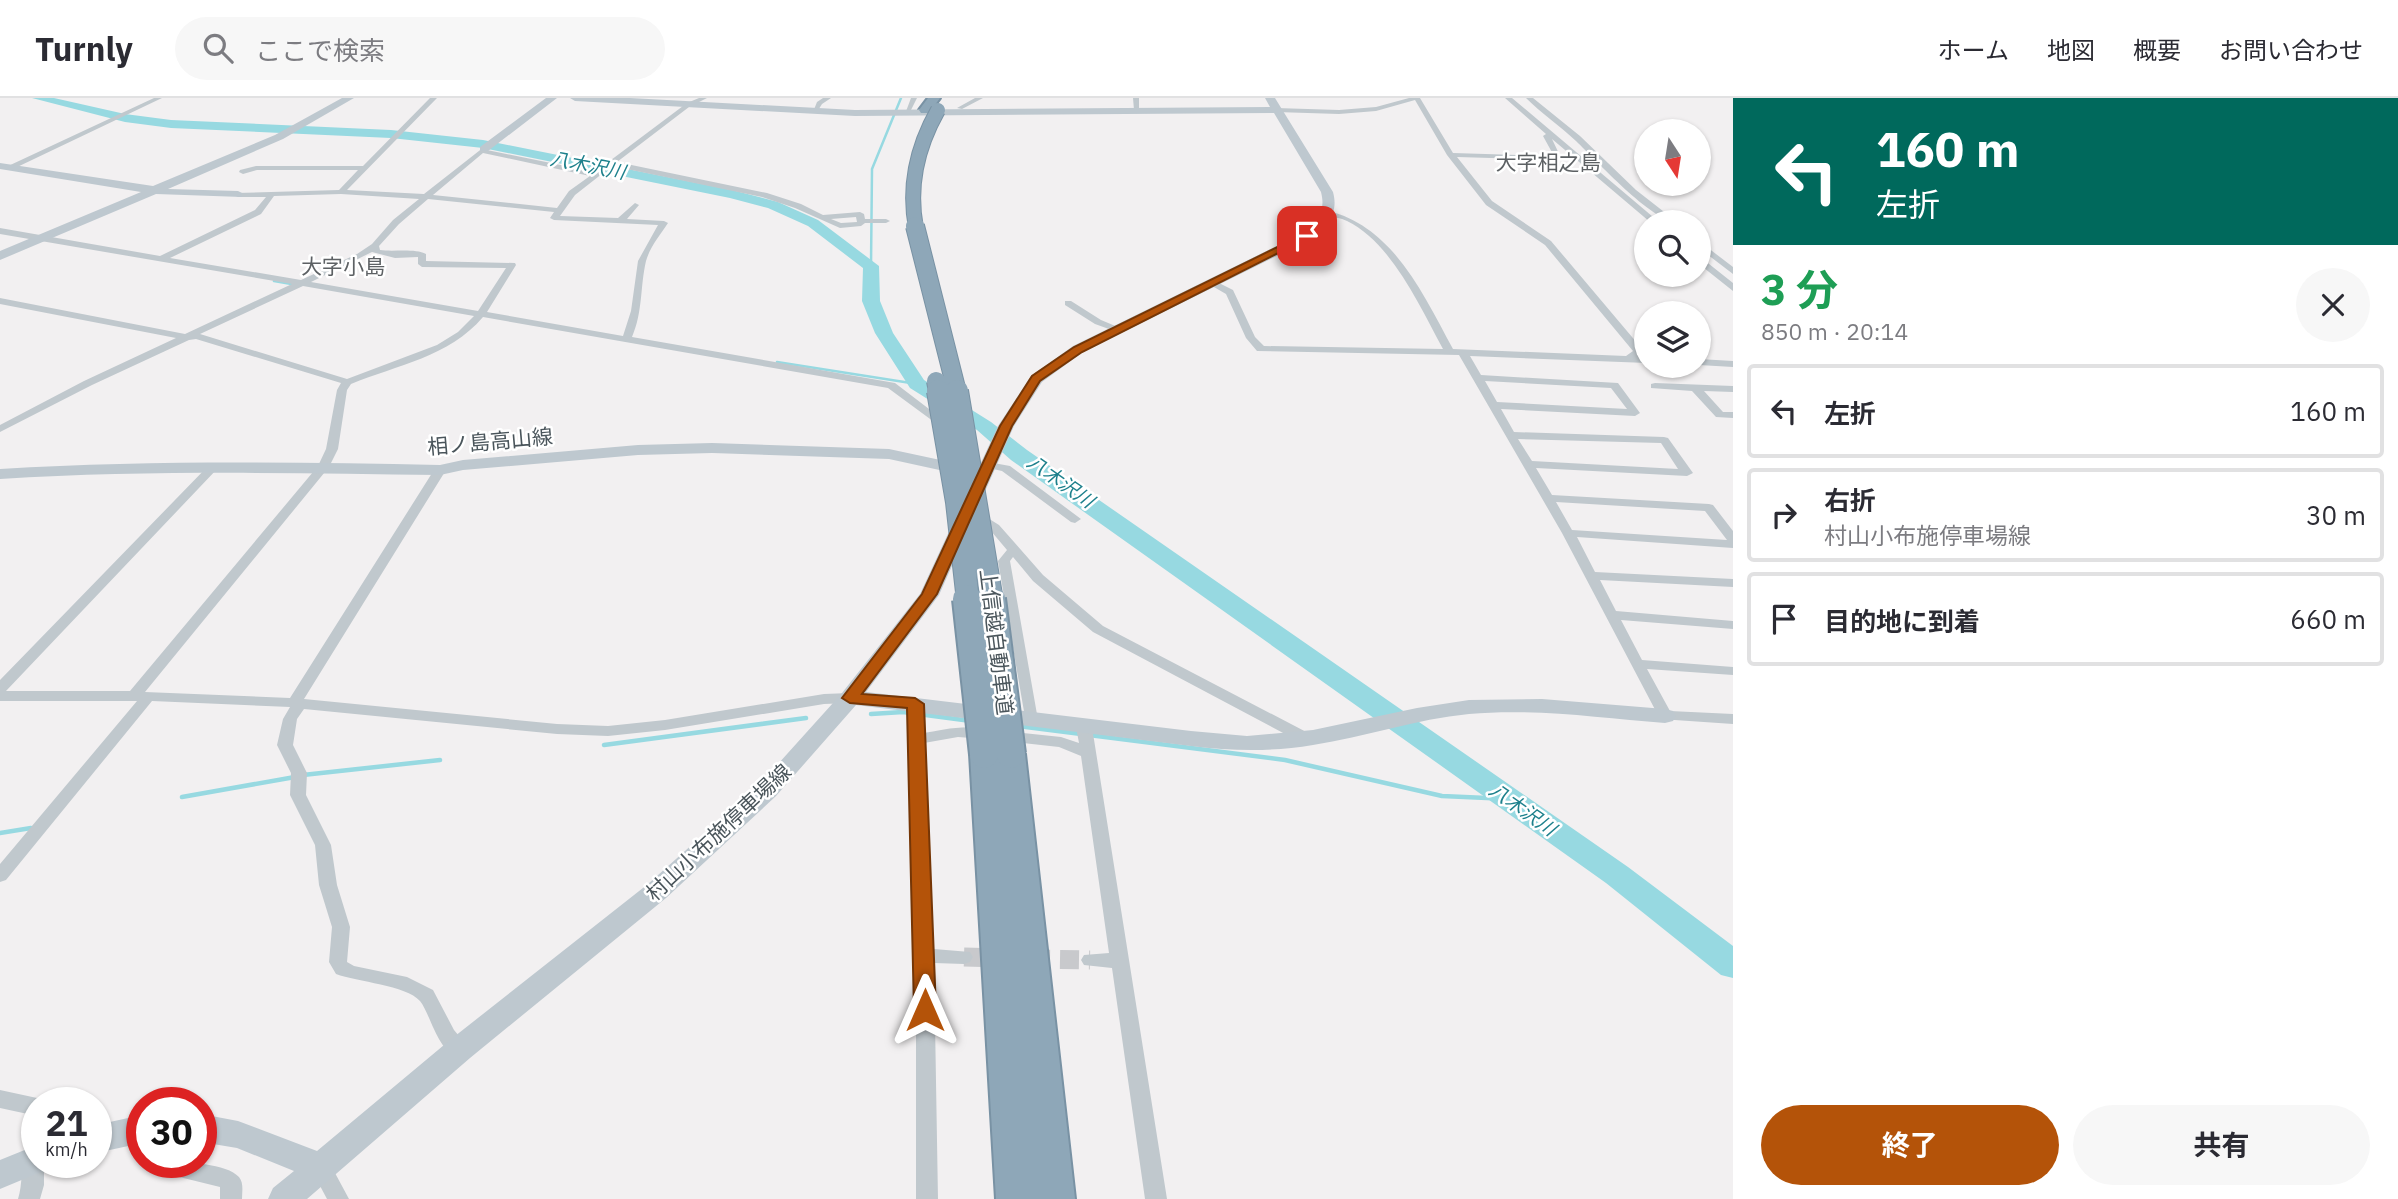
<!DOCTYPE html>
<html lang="ja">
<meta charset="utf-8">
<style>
body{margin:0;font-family:"IBM Plex Sans","Noto Sans JP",sans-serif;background:#f7f7f7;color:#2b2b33;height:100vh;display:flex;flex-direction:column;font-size:26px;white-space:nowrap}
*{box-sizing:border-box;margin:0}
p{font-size:23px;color:#7c7c81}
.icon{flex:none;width:38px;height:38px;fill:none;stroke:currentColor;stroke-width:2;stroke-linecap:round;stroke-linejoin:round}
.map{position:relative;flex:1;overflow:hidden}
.side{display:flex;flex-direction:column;background:#fff;width:665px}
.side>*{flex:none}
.banner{background:#00695c;color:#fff;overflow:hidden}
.needle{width:46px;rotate:168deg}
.controls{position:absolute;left:1634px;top:21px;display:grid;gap:14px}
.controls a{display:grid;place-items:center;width:77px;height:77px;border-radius:50%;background:#fff;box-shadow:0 2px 5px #0004;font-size:35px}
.speed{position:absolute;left:21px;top:989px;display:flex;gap:14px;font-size:35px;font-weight:700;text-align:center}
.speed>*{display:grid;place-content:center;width:91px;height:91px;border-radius:50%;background:#fff;box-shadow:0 2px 5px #0004;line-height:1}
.speed small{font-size:18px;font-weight:400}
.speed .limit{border:10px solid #d22;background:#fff;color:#111}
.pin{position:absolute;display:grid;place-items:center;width:60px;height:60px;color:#fff;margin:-30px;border-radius:14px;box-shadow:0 4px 10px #0006}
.me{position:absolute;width:77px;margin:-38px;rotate:0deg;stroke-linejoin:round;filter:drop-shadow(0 0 5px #0008)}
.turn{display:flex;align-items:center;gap:24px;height:147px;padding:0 28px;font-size:32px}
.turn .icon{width:91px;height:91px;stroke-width:2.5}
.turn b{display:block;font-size:49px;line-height:60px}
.round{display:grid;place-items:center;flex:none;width:74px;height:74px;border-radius:37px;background:#f7f7f7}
.headline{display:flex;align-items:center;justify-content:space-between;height:119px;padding:0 28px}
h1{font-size:42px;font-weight:700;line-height:52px;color:#1e9e55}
.button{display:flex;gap:14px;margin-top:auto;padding:14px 28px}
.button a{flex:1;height:80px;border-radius:42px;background:#b45309;color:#fff;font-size:28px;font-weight:700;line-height:80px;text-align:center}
.button a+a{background:#f7f7f7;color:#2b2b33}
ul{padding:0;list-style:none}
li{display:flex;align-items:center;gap:21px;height:94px;margin:0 14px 10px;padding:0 14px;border:4px solid #e1e1e2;border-radius:7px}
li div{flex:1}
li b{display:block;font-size:26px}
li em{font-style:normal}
header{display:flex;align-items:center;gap:42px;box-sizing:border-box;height:98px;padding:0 35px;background:#fff;border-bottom:2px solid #e1e1e2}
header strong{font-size:33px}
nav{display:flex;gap:38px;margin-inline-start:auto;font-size:24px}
.search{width:490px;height:63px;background:#f7f7f7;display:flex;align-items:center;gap:18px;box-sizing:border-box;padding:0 24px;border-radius:38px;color:#7c7c81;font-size:26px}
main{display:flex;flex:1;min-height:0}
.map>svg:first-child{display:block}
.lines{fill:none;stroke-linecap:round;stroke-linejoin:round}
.stream-far1{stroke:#97d9e1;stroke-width:2.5}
.stream{stroke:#97d9e1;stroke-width:4.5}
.river{fill:#97d9e1;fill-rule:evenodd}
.street-tunnel{stroke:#c8c9cc;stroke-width:19;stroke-dasharray:19 10;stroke-linecap:butt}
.highway-casing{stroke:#7992a4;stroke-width:4}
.street{fill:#c0c8cd;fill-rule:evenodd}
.secondary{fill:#bec8cf;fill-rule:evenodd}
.highway{fill:#8ea7b8;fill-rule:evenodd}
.highway-bridge-far3-casing{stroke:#7992a4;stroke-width:16;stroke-linecap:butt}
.highway-bridge-far2-casing{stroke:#7992a4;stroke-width:20;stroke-linecap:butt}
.highway-bridge-far1-casing{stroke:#7992a4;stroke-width:24;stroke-linecap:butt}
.highway-bridge-casing{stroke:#7992a4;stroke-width:32;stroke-linecap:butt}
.highway-bridge-far3{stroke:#8ea7b8;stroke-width:14}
.highway-bridge-far2{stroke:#8ea7b8;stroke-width:18}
.highway-bridge-far1{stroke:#8ea7b8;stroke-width:22}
.highway-bridge{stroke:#8ea7b8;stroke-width:28}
.route{fill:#b45309;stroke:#753606;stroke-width:2}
.labels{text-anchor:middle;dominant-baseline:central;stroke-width:5;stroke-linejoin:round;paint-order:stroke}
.far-water-label{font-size:19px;font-style:italic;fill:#1d808c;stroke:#fff}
.far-quarter-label{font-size:21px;fill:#5d6164;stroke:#fff}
.street-label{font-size:21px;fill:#4a555b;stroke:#fff}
</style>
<header>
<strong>Turnly</strong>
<div class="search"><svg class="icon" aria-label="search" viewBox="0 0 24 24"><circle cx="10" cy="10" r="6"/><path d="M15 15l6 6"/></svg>ここで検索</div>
<nav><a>ホーム</a><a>地図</a><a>概要</a><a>お問い合わせ</a></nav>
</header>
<main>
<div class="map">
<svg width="1733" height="1101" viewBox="0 0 1733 1101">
<rect width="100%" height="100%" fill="#f2f0f1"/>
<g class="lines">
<path class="stream-far1" d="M871 168 872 71 901 0
M274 183 297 187
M777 264 917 286"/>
<path class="stream" d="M871 616 903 614 971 623
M1018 628 1285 662 1442 698 1509 701
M604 647 806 620
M303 677 440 662
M182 699 295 679
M0 735 31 730"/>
<path class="river" d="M32 0H54L125 16 171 22 391 32 483 42 732 92 778 104 818 122 879 168 880 203 893 235 924 282 991 324 1027 352 1628 769 1733 848V880L1721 877 1606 785 1011 362 977 332 910 290 875 235 862 203 863 170 808 128 768 110 730 100 483 50 391 40 171 30 125 24Z"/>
<path class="street-tunnel" d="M964 859 1001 860
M1031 861 1090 862"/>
<g class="highway-casing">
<path id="highway" d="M928 0H940L929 15H921L919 12Z
M984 646 994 649 998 654 1001 649 1011 646 1021 649 1025 656 1075 1101H996L970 656 974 649Z"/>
</g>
<path class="street" d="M154 0H162L13 71 6 69Z
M430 0H437L347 92 424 96 484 49 487 52 595 74 687 5 699 0H707L689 9 617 64 767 95 801 106 823 117 860 114 864 116 865 121H886L890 123 886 125H865L861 128 840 130 795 110 762 99 612 68 575 97 560 118 618 120 635 105 639 107 627 121 664 123 668 125C660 137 650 149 646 163 640 189 643 214 632 239L895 285 950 327 949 329H941L888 290 483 219C449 259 397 267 351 286L347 292 338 351 329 369 145 594 290 600 434 372 440 369 446 372 304 601 557 626 608 628 665 622 824 596 850 595 857 600 850 605 824 606 665 632 608 638 557 636 304 611 297 621 293 647 307 675 306 697 331 747 337 787 350 829 347 864 354 868 407 879 433 892 454 932 470 951 467 957C440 966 432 918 420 903 406 887 357 884 336 876L329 864 332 829 319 787 315 747 290 697 291 675 277 647 283 621 290 609 152 603 6 782 0 784V766L137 603H0V582L210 366H218V370L6 593H130L318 368 326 351 337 292 341 285 196 241 189 242 92 287 0 334V327L84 283 176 240 0 206V200L185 236 292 186 0 136V130L160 158 255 112 266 99H238L234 97 235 95 339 92 358 72H257L243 76 239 74 240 72 256 68H363ZM483 55 590 78 569 93 557 110 433 97ZM341 96 419 101 393 122 372 146 357 156 301 182 170 160 261 116 274 98ZM428 101 554 114 550 120 554 122 658 127 638 163 631 213 623 238 487 214 516 167 515 165 426 163V156C415 150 394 154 380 152L379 148 399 126ZM856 119 857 124 841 125 831 121ZM372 154 395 160 418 159V166L422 169 506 170 478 213 311 184ZM303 188 474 218 458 234 437 247 347 281 200 236Z
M823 0H831L822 6 817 14H813L817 4Z
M911 0H917L909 16H905Z
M975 0H983L962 11 957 10Z
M1133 0H1139V13L1134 12Z
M1409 0H1420L1453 55 1554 58 1543 38 1546 36 1505 0H1512L1659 124H1650L1552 41 1562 62 1457 59 1492 103 1551 143 1643 252 1644 254 1639 259H1647V265L1470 258 1481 277 1618 285 1640 315 1635 318 1501 311 1514 334 1664 339 1668 340 1693 375 1687 378 1536 370 1552 397 1709 406 1713 407 1733 433V450L1577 439 1595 474 1733 481V489L1600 482 1616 513 1733 523V531L1621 522 1642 562 1733 569V577L1647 571 1670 613 1733 616V626L1660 621 1562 435 1459 257 1257 253 1246 240 1226 196 1207 185 1215 183 1233 192 1255 239 1264 248 1443 251C1420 209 1392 145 1347 123 1341 120 1333 119 1326 117L1325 115 1329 113C1394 130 1423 196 1453 251L1626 258 1633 253 1545 147 1486 107 1447 57 1415 2 1376 13 1339 16 1276 14 1273 12 1276 10 1339 12 1376 9ZM1485 283 1611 290 1627 311 1497 304ZM1518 341 1661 345 1678 371 1532 363ZM1556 404 1705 413 1727 442 1572 432Z
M1526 0H1533L1580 38 1636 92 1677 124C1652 124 1596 62 1576 43 1560 28 1541 15 1526 0Z
M1699 143 1733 169V176L1699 150Z
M1699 158 1733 185V193L1699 166Z
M1065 203H1071L1101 222 1125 232 1120 235 1095 226 1065 207Z
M1699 261 1733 263V269L1699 267Z
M1655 285 1733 288V294L1704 293 1723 314H1733V320L1716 319 1692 293 1651 290V286Z
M988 364 1010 368 1081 421 1075 425 1071 424 1002 373 984 369 982 367Z
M975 412 999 427 1043 477 1103 528 1312 637 1315 641 1312 645H1302L1093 534 1033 483 1013 459 1010 463 1038 622 1031 627 1026 625 998 463 1007 452 991 433 971 419 969 416Z
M915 601 922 606 924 635C941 632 979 623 992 636L984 641 958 639 924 645 934 851 970 854 973 859 970 864 964 866 934 865 938 1101H916V858L908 606Z
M1084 624 1092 629 1167 1101H1145L1112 870 1084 867 1081 862 1084 857 1109 855 1081 658 1059 649 1005 643 997 638 1005 633 1061 639 1079 645 1076 629Z
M0 992 37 1000 45 1004H37V1018L0 1010Z
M34 1053 37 1054V1064H44V1087L40 1101H18C23 1086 20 1069 27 1055Z
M321 1059 328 1062 349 1101H327L310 1069 314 1062Z
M145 1064C166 1064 224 1062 239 1079 244 1085 242 1094 242 1101H220V1089L155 1073 148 1071Z"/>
<path class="secondary" d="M342 0H354L283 41 168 91 238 93 242 95V99L156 96 0 162V153L141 94 0 71V65L153 88 275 37Z
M546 0H557L488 53H480V49Z
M570 0H630L855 12 1270 9 1265 0H1275L1333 94C1339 116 1327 127 1311 141L1083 254 1042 284 1014 328 939 497 866 594 1191 633 1247 638 1313 632 1417 610 1469 602 1542 601 1665 611 1673 613 1676 618 1673 623 1665 625C1600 620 1534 610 1469 616 1416 621 1365 639 1313 647 1272 654 1232 653 1191 648L856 607 776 698 666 800 470 960 307 1101H268L273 1090 294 1073 237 1050 201 1044V1016L238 1023 317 1053 450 942 648 786 760 686 842 595 920 496 998 328 1031 278 1073 248 1303 135C1318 123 1326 114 1321 94L1274 15 855 18 575 3Z
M712 345 889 351 973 369 976 373 967 378 889 361 712 355 638 357 463 372 440 377C293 375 147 372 0 381V371C147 362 293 364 440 367L463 362 638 347Z
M142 1017V1045L96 1055V1027Z
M37 1047V1064H51L48 1071 0 1091V1062Z"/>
<use href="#highway" class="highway"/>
<g class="highway-bridge-far3-casing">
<path id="highway-bridge-far3" d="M916 130C908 88 917 49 938 12"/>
</g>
<g class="highway-bridge-far2-casing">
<path id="highway-bridge-far2" d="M915 128 957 294
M936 283 938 294"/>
</g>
<g class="highway-bridge-far1-casing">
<path id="highway-bridge-far1" d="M938 293 957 404 968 503
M957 293 992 503"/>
</g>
<g class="highway-bridge-casing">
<path id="highway-bridge" d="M967 501 984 656
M991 501 1011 656"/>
</g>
<use href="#highway-bridge-far3" class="highway-bridge-far3"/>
<use href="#highway-bridge-far2" class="highway-bridge-far2"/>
<use href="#highway-bridge-far1" class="highway-bridge-far1"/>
<use href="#highway-bridge" class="highway-bridge"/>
</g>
<path class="route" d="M1304 136 1312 138 1082 254 1040 283 1012 328 937 496 862 596 915 600 924 606 936 912 933 919 925 921 917 919 914 912 907 610 850 605 842 600 922 496 1000 328 1032 278 1074 249Z"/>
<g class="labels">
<g class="far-water-label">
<text transform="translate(588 67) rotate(11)">八木沢川</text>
<text transform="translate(1061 383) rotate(35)">八木沢川</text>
<text transform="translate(1523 711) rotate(35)">八木沢川</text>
</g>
<g class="far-quarter-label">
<text x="1548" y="64">大字相之島</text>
<text x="343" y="168">大字小島</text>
</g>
<g class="street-label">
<text transform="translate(490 343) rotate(-5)">相ノ島高山線</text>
<text transform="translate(997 544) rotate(83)">上信越自動車道</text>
<text transform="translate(718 734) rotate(-43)">村山小布施停車場線</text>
</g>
</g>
</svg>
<div class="controls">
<a><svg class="needle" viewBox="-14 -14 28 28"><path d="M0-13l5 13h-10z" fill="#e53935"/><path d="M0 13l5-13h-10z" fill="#7c7c81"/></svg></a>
<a><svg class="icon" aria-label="search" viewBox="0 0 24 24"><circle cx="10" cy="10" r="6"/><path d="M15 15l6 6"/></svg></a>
<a><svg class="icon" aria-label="layers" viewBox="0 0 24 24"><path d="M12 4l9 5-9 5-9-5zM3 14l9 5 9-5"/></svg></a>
</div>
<div class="speed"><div>21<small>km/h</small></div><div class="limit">30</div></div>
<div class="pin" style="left:1307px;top:138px;background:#d93025"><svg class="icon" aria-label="arrive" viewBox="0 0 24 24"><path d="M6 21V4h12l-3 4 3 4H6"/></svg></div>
<svg class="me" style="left:925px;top:912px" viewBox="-20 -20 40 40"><path d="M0-17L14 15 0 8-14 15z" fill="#b45309" stroke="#fff" stroke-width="4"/></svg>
</div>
<section class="side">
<div class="banner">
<div class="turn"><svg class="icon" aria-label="left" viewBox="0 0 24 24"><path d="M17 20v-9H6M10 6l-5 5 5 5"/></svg><div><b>160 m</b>左折</div></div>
</div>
<div class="headline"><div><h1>3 分</h1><p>850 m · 20:14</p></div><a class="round"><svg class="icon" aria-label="close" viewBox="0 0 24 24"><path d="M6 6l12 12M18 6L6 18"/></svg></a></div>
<ul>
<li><svg class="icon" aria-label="left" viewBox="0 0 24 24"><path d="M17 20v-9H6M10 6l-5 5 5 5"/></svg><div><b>左折</b></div><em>160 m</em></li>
<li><svg class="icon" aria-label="right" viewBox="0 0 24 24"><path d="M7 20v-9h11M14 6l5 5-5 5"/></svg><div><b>右折</b><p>村山小布施停車場線</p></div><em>30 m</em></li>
<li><svg class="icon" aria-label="arrive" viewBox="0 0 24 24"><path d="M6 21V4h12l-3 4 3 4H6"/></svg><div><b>目的地に到着</b></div><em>660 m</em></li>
</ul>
<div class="button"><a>終了</a><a>共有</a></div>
</section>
</main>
